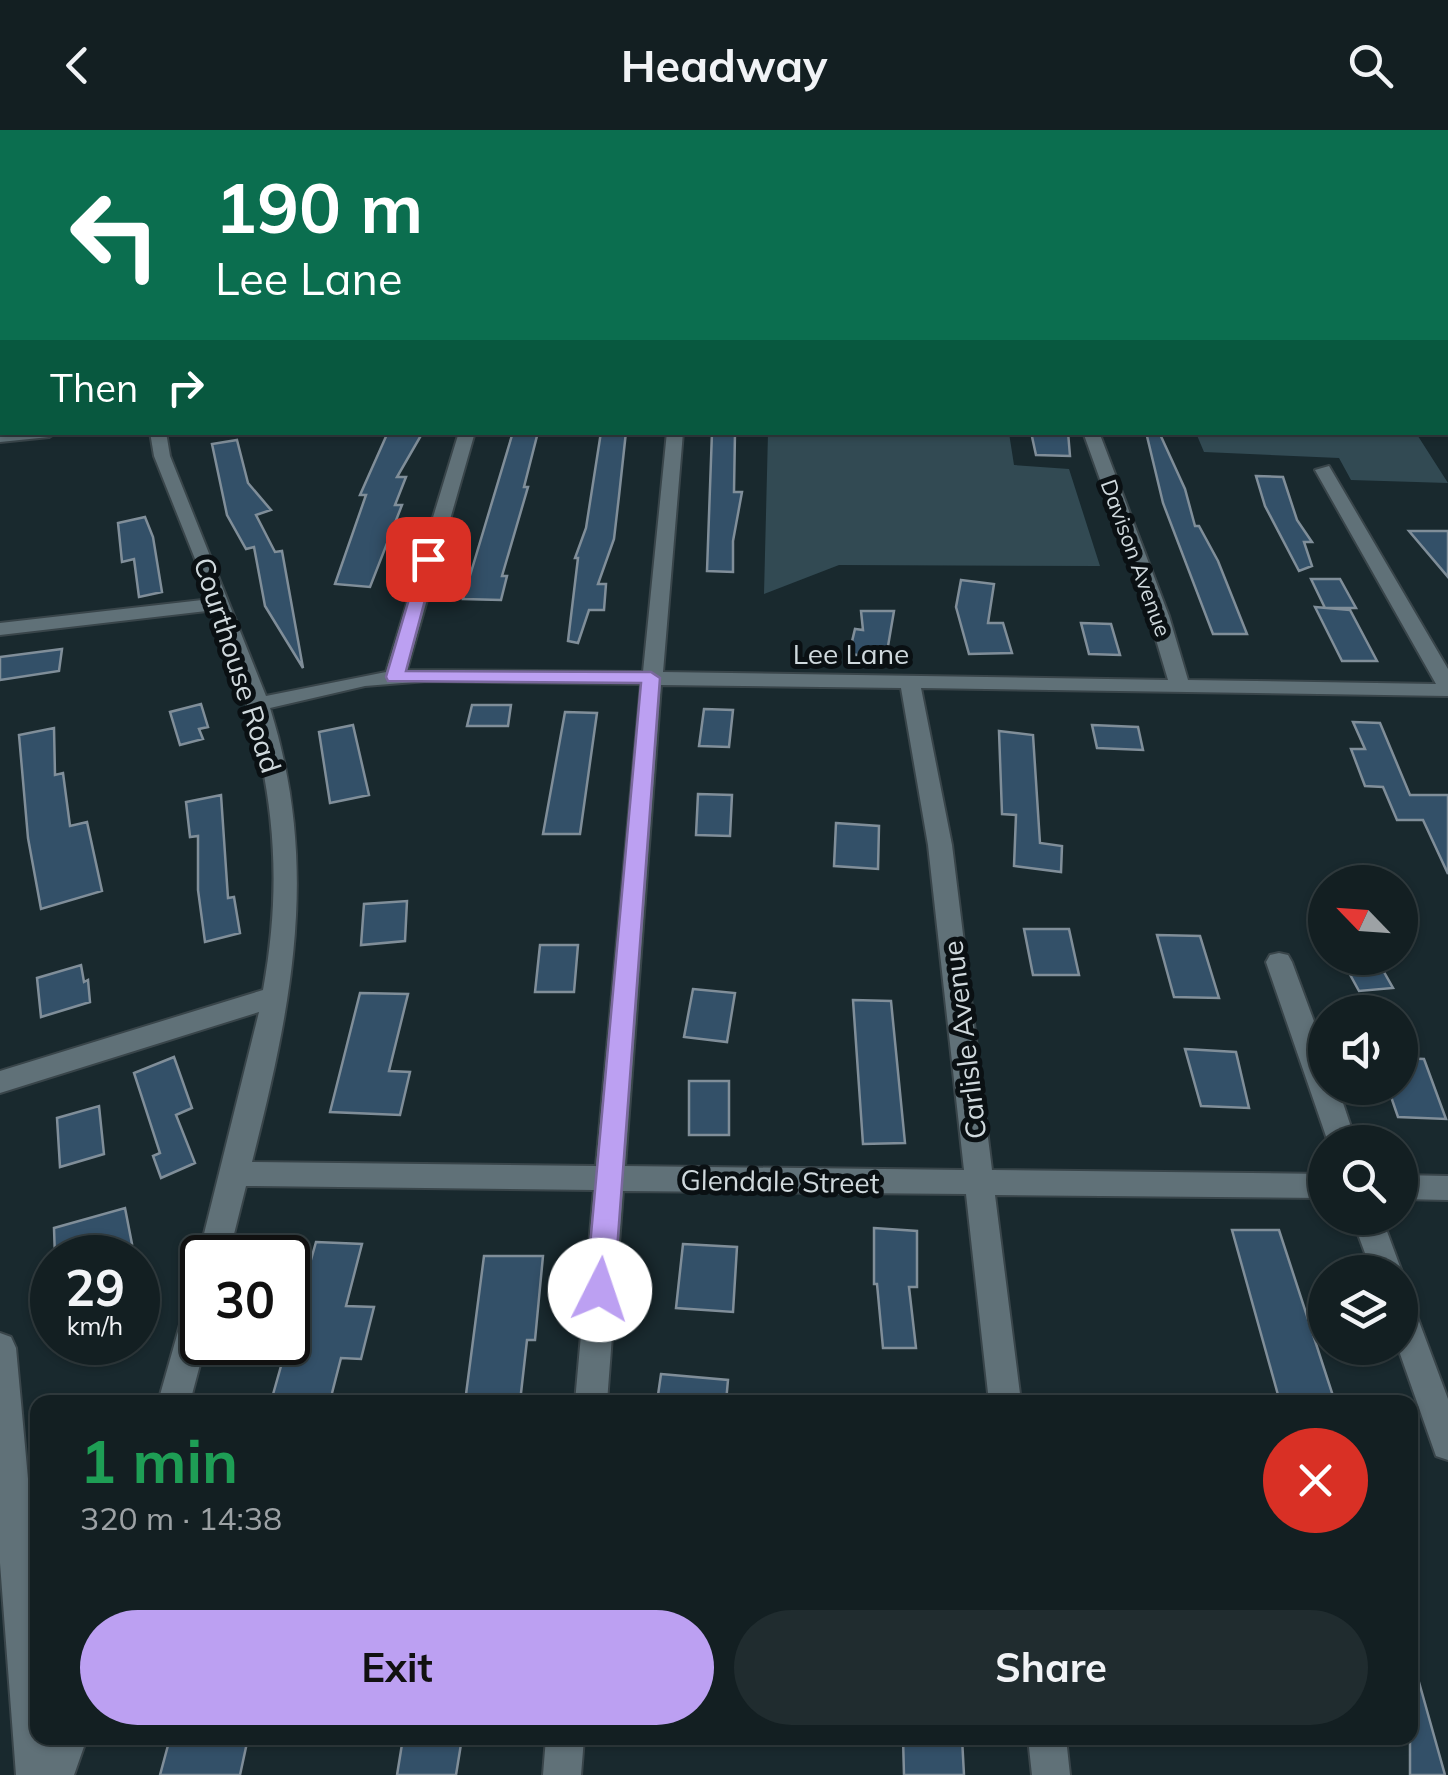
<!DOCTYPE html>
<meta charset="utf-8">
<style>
body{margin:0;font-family:Mulish,sans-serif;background:#202c2f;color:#f1f3f6;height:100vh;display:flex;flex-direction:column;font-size:38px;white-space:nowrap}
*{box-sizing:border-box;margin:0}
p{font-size:32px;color:#9da2a5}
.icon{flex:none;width:55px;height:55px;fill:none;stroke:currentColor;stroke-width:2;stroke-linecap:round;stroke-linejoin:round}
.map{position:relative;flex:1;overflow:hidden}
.details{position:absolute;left:30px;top:1265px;width:1388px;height:350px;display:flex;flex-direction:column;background:#131f22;border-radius:20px;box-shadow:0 2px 8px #0004,0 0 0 2px #323d40}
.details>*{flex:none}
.guide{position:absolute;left:0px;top:0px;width:1450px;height:305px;box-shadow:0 2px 8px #0004,0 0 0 2px #323d40;background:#0b6e4f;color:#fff;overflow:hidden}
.needle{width:65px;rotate:295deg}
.buttons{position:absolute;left:1308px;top:735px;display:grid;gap:20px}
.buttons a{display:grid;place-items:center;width:110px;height:110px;border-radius:50%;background:#131f22;box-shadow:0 2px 8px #0004,0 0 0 2px #323d40;font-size:50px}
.speed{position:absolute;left:30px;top:1105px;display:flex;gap:20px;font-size:50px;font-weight:700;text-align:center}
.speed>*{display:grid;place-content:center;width:130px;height:130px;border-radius:50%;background:#131f22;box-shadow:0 2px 8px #0004,0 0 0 2px #323d40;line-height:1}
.speed small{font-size:25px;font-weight:400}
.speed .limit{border:5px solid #111;border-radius:15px;background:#fff;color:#111}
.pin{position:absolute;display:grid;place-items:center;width:85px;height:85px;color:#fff;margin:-42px;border-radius:20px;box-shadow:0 5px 15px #0006}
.me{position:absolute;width:110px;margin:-55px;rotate:4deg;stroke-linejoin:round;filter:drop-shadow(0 0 8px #0008)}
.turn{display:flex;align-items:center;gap:35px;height:210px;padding:0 50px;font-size:45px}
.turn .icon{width:130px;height:130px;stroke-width:2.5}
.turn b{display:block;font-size:70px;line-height:85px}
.then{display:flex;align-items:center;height:95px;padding:0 50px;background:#0003;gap:20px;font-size:38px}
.round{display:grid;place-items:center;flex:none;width:105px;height:105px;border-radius:52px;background:#202c2f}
.summary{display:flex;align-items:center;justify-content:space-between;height:170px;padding:0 50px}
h1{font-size:60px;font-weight:700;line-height:75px;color:#1e9e55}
.primary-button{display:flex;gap:20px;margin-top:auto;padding:20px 50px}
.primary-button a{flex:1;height:115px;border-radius:60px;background:#bca0f2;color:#111;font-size:40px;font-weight:700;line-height:115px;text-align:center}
.primary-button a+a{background:#202c2f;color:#f1f3f6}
header{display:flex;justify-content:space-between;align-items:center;height:130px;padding:0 50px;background:#131f22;font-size:45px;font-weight:700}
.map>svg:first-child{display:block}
.green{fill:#324a53}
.building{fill:#335068;stroke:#808e99;stroke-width:2.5}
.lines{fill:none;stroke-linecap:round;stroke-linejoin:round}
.minor-casing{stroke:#39454a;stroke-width:4}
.minor{fill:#607178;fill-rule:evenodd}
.route{fill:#bca0f2;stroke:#7a689d;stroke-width:2.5}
.labels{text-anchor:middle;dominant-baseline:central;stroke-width:10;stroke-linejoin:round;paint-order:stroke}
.far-street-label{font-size:22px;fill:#d0d9dd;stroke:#0a1013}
.street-label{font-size:28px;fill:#d0d9dd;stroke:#0a1013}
</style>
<header><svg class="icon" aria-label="back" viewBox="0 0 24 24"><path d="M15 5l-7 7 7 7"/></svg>Headway<svg class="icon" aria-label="search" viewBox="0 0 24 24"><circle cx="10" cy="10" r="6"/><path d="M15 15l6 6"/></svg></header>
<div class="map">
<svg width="1448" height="1645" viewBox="0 0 1448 1645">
<rect width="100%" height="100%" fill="#19292e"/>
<path class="green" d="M768 303H1009L1014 335 1069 339 1100 436 839 435 764 464Z
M1196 303H1416L1448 353 1351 350 1339 328 1204 322Z"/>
<path class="building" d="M388 302H423L397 347H406L395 375H402L370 457 335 454 366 365H360Z
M513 302H538L524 357H528L502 446H507L501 470 463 469Z
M601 302H626L619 366 614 409 598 454H606L604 480H589L578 513 568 511 578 428H575L586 398Z
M712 302H735L734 362H742L733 411V442L707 441Z
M1031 302H1068L1070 326 1036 325Z
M1146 302H1159L1185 359 1195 396H1199L1218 431 1247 504H1213L1163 373Z
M237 310 248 353 271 380 256 385 275 422 282 421 303 538 265 476 254 417 246 419 227 385 212 314Z
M1256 346 1283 347 1297 390 1312 412H1304L1312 436 1299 441 1265 376Z
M145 387 153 407 162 462 139 467 134 429 122 432 118 393Z
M1409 401H1448V447Z
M1311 449H1340L1356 478H1325Z
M961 450 994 454 988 493H1003L1012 523 969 524 956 477Z
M1315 477 1350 480 1377 531H1342Z
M861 481H894L886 528 849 524 855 499 863 500Z
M1081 493 1111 494 1120 525 1089 524Z
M62 519 59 541 0 550V527Z
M201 574 208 597 199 599 203 609 180 615 170 582Z
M472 575H511L508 596H467Z
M704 579 733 580 729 617 699 616Z
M565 582 597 583 580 704H543Z
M1353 592 1380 593 1410 665H1448V744L1423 690H1397L1383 657 1365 656 1351 619H1365Z
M353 595 369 665 330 673 319 602Z
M1092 595 1138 597 1143 620 1097 618Z
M54 598 55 645 63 643 70 696 87 692 102 761 41 779 28 708 19 605Z
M999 601 1033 605 1040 713 1062 716 1061 742 1014 736 1016 685 1002 684Z
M698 664 732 665 730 706 696 705Z
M221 665 228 768 234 767 240 803 205 812 198 760V706L190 707 186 672Z
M836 693 879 696 878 739 834 736Z
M407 771 405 811 361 815 364 774Z
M1024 799H1069L1079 845H1033Z
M1157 805 1200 806 1219 868 1174 867Z
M540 815H578L574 862H535Z
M1341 828H1376L1393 858 1359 861Z
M81 835 84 852 88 850 90 872 41 887 37 848Z
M693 859 735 863 727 912 684 907Z
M360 863 408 864 389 941 410 942 400 985 330 982Z
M853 870 891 871 905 1013 863 1014Z
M1185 919 1236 922 1249 978 1201 976Z
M174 927 192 978 176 985 195 1033 161 1048 153 1026 160 1023 134 943Z
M1400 928 1424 929 1446 989 1398 987 1388 958H1400Z
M689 951H729V1005H689Z
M99 976 104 1024 60 1037 57 988Z
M125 1078 132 1114 85 1128H55L54 1098Z
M874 1098 917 1101V1157H909L916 1218H883L877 1154H874Z
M1232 1100H1279L1335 1272H1280Z
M316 1112 362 1114 346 1176 374 1177 361 1229 341 1228 330 1271 272 1268Z
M683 1114 737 1117 733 1182 676 1178Z
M484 1126H543L535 1210H527L520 1272H465Z
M661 1244 728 1250 726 1272H657Z
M1417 1545 1445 1645H1410V1546Z
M170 1608H248L240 1645H160Z
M403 1608H462L456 1645H397Z
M903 1608H962L964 1645H904Z"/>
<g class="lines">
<g class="minor-casing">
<path id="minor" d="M339 0H380L381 1 338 2Z
M1195 0H1208L1210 2H1197Z
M1399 0H1412L1414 2H1401Z
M0 23H2V29H0Z
M2 40V53L0 54V41Z
M0 113H2V121H0Z
M0 302H57L49 307 0 312Z
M150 302H166L170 326 266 566 386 542 459 302H475L407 540 643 542 667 302H683L663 542 1168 550 1149 486 1083 302H1099L1169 486 1188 550 1436 554 1315 340 1329 336 1448 539V566L921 558 952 715 992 1040 1325 1044V1068L995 1065 1021 1272H989L966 1064 623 1061 607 1272H575L594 1060 246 1056 228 1128H202V1138L198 1128 259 882 0 963V941L263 860C289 718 265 612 215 480L0 505V493L211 469 154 326ZM427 551 641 554 596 1036 252 1032C292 874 320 737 270 578L365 556ZM661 555 901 558 928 715 964 1040 625 1036Z
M1279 823 1288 825 1292 832 1325 921V958H1338L1356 1012H1328L1266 832 1270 825Z
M1400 1045 1448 1046V1070L1400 1069Z
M1352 1088H1382L1402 1142 1400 1147V1142H1372Z
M202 1156V1212H206L190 1272H158L187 1170 191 1160Z
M1400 1166 1411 1170 1448 1269V1330L1436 1326 1398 1218Z
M0 1203 11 1207 16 1218 38 1458V1608H87L74 1645H16L0 1433Z
M546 1608H584L581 1645H543Z
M1028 1608H1066L1070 1645H1032Z"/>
</g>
<use href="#minor" class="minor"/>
</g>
<path class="route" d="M422 425 436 429 406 541 651 542 660 548 614 1160 610 1170 600 1173 590 1170 586 1160 641 553 388 551 386 547Z"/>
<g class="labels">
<g class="far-street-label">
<text transform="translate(1136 428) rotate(70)">Davison Avenue</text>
</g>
<g class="street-label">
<text x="851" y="523">Lee Lane</text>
<text transform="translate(238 535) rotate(72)">Courthouse Road</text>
<text transform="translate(964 910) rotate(-97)">Carlisle Avenue</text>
<text transform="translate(780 1051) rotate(1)">Glendale Street</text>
</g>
</g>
</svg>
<div class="buttons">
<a><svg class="needle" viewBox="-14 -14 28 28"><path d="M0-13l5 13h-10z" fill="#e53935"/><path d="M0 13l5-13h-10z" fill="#9da2a5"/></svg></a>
<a><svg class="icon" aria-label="sound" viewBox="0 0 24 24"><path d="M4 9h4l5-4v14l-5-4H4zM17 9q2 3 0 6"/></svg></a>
<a><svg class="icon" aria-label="search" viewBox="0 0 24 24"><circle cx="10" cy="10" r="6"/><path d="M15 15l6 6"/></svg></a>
<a><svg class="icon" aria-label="layers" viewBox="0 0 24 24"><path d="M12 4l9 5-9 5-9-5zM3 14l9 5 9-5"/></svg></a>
</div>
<div class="speed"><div>29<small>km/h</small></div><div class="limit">30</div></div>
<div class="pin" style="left:428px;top:429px;background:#d93025"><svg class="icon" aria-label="arrive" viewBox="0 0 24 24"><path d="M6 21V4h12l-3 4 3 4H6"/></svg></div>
<svg class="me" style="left:600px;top:1160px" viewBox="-20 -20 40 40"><circle r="19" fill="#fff"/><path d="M0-13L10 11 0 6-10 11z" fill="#bca0f2"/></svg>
<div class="guide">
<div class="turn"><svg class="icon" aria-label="left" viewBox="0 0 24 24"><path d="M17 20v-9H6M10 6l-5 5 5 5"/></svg><div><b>190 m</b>Lee Lane</div></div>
<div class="then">Then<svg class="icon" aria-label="right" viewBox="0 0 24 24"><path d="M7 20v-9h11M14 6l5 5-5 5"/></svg></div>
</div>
<section class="details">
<div class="summary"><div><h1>1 min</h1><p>320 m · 14:38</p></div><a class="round" style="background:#d93025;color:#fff"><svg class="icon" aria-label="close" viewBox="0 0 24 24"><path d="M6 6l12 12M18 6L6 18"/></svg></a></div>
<div class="primary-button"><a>Exit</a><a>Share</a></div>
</section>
</div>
